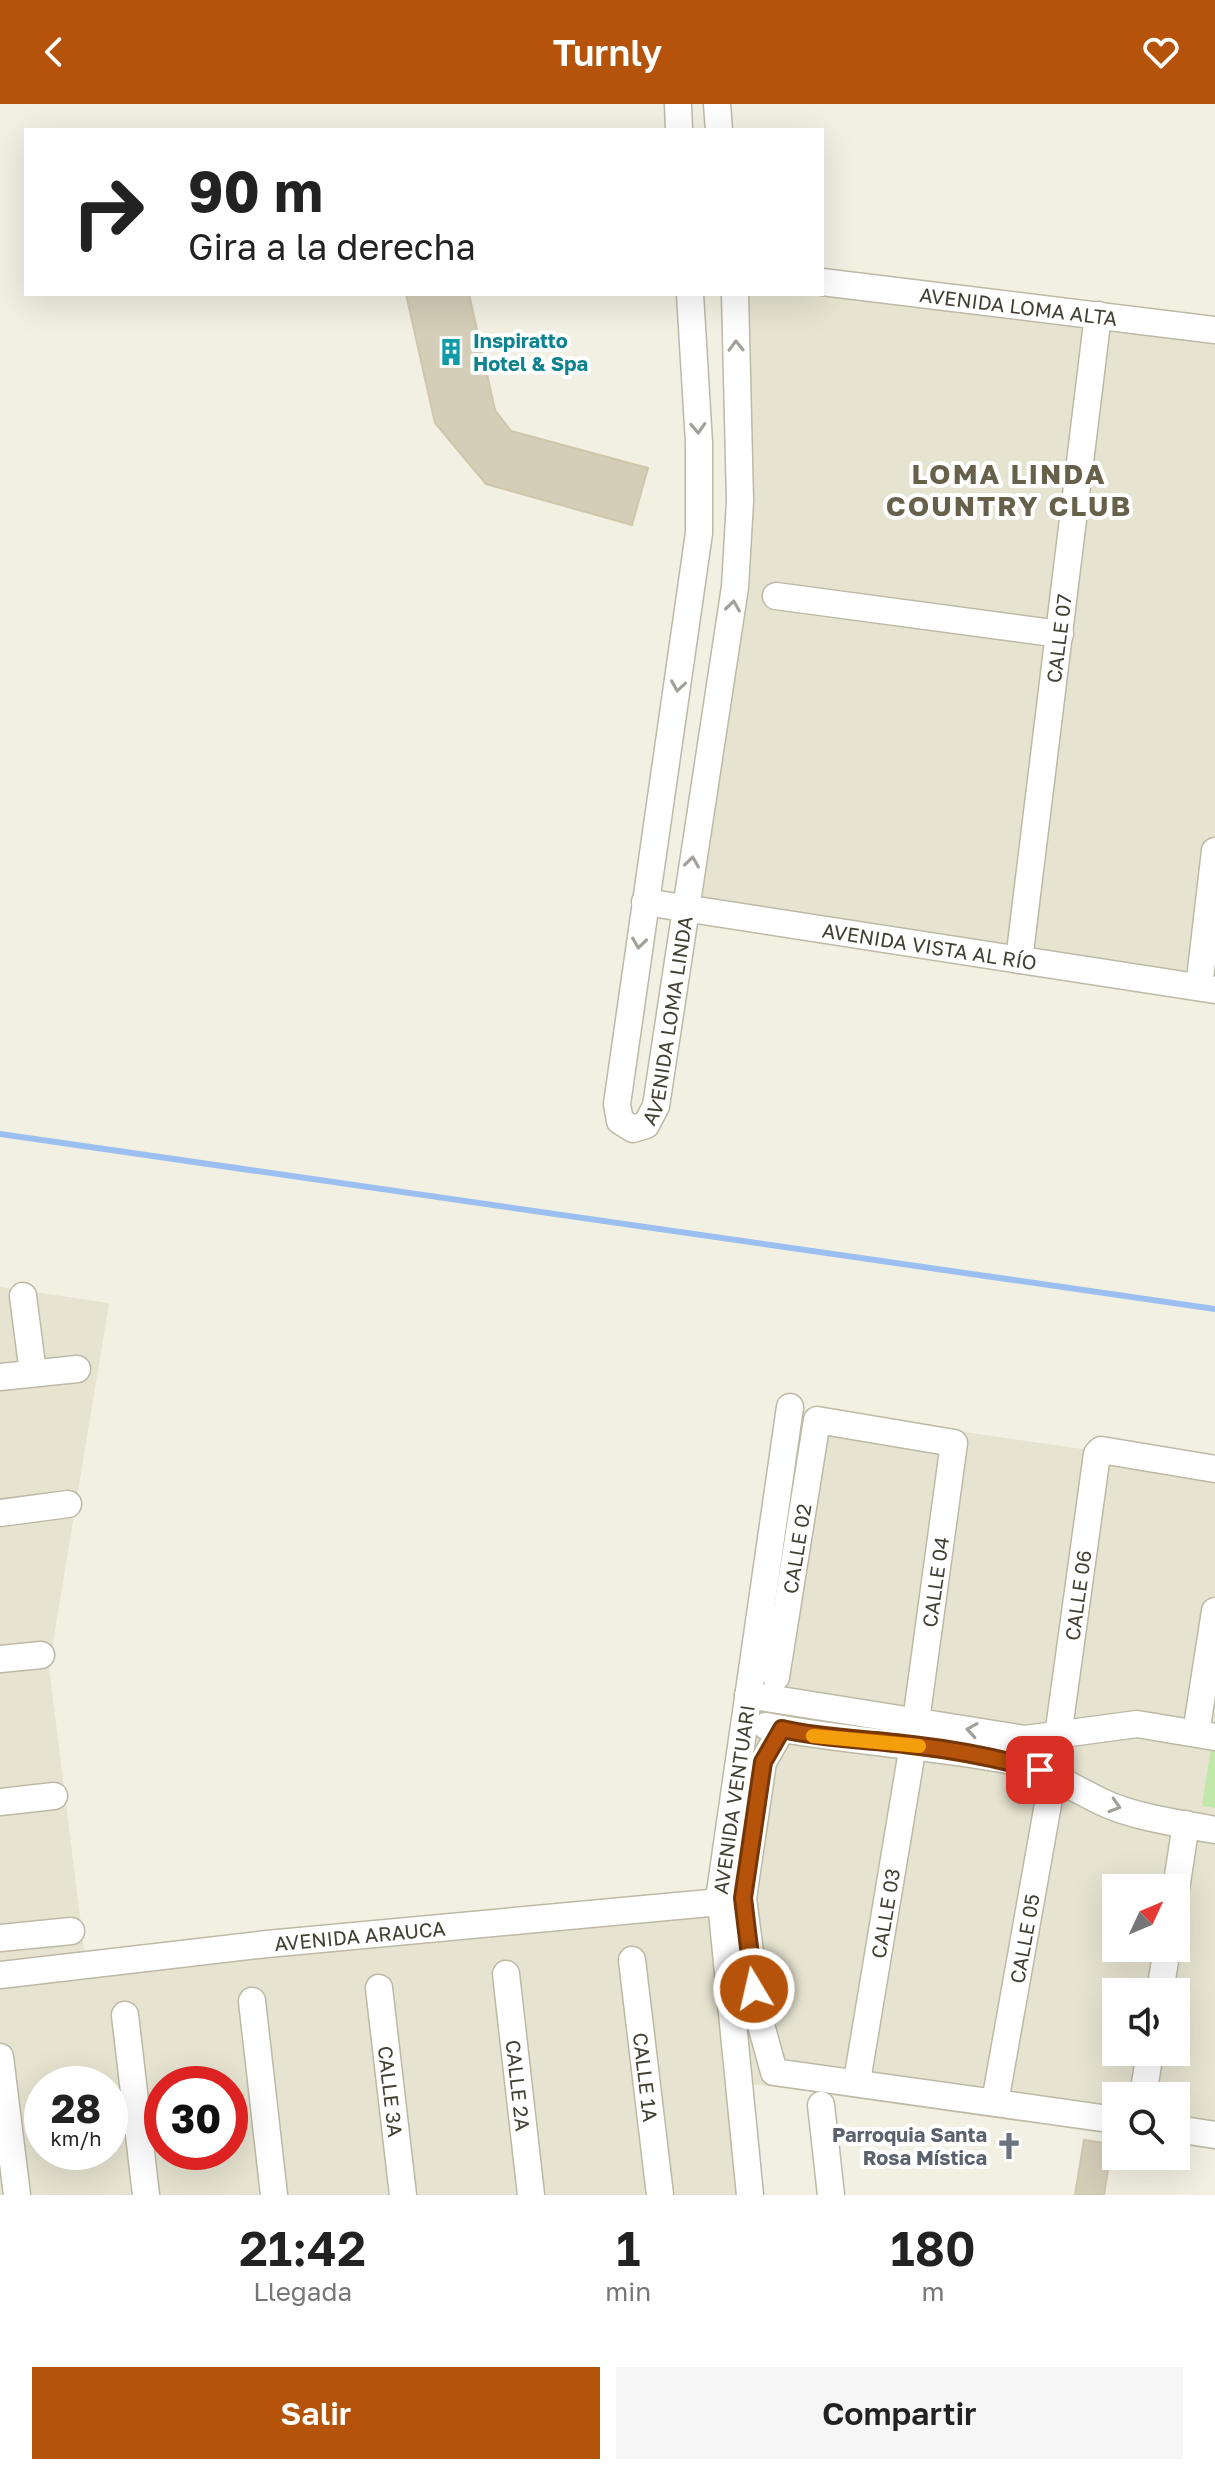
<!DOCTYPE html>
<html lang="es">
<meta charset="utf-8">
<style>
body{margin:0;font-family:"Golos Text",sans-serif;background:#f6f6f6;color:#222;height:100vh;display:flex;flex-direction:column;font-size:30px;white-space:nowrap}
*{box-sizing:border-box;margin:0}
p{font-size:26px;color:#767676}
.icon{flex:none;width:44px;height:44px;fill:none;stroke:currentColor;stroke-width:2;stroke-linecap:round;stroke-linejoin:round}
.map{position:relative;height:2091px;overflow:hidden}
.details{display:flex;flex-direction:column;background:#fff;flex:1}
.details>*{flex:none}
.banner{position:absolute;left:24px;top:24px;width:800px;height:168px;border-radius:0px;box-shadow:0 8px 32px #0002;background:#fff;color:#222;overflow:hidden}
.needle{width:52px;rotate:46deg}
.buttons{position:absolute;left:1102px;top:1770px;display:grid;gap:16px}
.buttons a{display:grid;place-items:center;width:88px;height:88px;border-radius:0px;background:#fff;box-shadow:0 8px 32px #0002;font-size:40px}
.speed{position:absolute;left:24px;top:1962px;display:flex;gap:16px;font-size:40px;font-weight:700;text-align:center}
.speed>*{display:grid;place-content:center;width:104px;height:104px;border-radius:50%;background:#fff;box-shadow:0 8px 32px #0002;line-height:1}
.speed small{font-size:20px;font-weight:400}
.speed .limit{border:12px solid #d22;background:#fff;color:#111}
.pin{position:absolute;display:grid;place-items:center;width:68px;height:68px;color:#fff;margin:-34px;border-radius:16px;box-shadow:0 4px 12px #0006}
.me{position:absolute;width:88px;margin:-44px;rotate:351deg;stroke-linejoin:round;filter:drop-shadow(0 0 6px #0008)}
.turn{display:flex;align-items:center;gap:28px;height:168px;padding:0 32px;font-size:36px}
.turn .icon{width:104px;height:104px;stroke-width:2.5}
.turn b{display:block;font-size:56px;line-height:68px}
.eta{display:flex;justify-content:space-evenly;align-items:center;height:136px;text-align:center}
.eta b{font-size:48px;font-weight:600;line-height:56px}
.button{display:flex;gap:16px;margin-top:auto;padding:16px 32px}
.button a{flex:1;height:92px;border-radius:0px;background:#b45309;color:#fff;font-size:32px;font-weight:600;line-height:92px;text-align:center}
.button a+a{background:#f6f6f6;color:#222}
header{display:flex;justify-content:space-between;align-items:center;height:104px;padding:0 32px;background:#b45309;color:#fff;font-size:36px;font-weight:600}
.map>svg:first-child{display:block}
.residential{fill:#e6e3d0;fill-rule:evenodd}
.green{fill:#c1e8a9}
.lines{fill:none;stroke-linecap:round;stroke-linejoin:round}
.stream{stroke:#9cbff2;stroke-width:6}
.building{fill:#d4ceb8;stroke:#cfc7ab;stroke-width:2}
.minor-casing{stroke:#bdb9a5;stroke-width:29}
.minor{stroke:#fff;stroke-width:26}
.oneway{stroke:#a2a099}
.route-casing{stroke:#753606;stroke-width:20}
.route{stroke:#b45309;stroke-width:14}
.slow{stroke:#f59e0b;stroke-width:14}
.labels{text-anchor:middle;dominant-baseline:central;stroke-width:8;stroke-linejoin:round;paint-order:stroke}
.street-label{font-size:20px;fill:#444033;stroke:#fff}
.culture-label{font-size:20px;font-weight:bold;fill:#0d838f;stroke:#fff;text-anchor:start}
.worship-label{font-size:20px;font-weight:bold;fill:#5b616d;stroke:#fff;text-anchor:end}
.district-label{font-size:28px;font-weight:bold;letter-spacing:2px;fill:#67604a;stroke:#fff}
</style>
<header><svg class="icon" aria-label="back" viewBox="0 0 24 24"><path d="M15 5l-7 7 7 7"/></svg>Turnly<svg class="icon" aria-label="heart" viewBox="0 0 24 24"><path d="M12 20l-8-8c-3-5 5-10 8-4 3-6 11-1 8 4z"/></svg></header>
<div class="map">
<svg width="1215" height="2091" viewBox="0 0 1215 2091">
<rect width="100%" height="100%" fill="#f2f0e2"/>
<path class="residential" d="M735 190H822L1215 226V886L685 804 721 585Z
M0 1183 109 1199 49 1563 86 1861 720 1797 790 1303 1215 1364V2046L1176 2040V1992H1116V2031L738 1978 750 2091H0ZM1116 1784H1176V1844H1116ZM1116 1888H1176V1948H1116ZM42 1980H110V2048H42ZM162 1980H230V2048H162Z"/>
<path class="green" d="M1211 1643 1215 1644V1704L1202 1702Z"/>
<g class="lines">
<path class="stream" d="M0 1030 1215 1205"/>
</g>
<path class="building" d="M406 190H469L495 306 511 327 648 364 632 421 486 380 435 319Z
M1084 2036 1112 2040 1104 2091H1075Z"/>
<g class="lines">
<g class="minor-casing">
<g id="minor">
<path d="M678 0 679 26"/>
<path d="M717 0 719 26"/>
<path id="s1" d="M822 178 1215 226"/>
<path id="s2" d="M690 190 699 339V429L617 1000 620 1017 633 1025 646 1021 656 1002 735 483 740 397 735 190"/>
<path d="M776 492 1060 530"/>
<path id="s3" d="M645 798 1215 886"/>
<path id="s4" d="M1019 856 1098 211"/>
<path d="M1199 883 1215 747"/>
<path d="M23 1192 33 1269"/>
<path d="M0 1273 77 1265"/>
<path d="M0 1409 68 1400"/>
<path d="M0 1555 41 1551"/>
<path id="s5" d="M776 1573 817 1316 954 1339 916 1617"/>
<path d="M748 1591 1025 1635 1137 1620 1215 1633"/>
<path d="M766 1622C844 1637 924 1641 1002 1655 1039 1662 1069 1682 1102 1698 1136 1714 1179 1719 1215 1726"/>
<path d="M782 1625 763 1658 743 1794 758 1910 774 1968 1116 2016"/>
<path d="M1196 1629 1215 1507"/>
<path id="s6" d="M1058 1632 1097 1350 1101 1346 1215 1365"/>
<path d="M0 1698 54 1692"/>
<path d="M1176 1785 1186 1720"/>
<path d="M0 1834 71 1827"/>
<path id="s7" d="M632 1856 660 2091"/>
<path id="s8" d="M506 1870 531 2091"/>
<path id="s9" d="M0 1871 267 1840 720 1798"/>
<path id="s10" d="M379 1884 403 2091"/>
<path d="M1160 1888 1167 1844"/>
<path d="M252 1897 274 2091"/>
<path d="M125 1911 146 2091"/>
<path d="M0 1953 17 2091"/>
<path id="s11" d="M857 1977 913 1641"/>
<path d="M1143 1992 1150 1948"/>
<path id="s12" d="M995 1998 1053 1672"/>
<path d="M821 2001 831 2091"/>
<path d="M1176 2025 1215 2031"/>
<path id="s13" d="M750 2091 720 1788 790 1303"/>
</g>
</g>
<use href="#minor" class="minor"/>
</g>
<defs><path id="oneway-chevron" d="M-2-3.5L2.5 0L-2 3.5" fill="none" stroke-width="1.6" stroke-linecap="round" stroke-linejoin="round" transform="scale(2)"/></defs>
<g class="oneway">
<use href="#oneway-chevron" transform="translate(736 242) rotate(-91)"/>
<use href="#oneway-chevron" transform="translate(698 324) rotate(87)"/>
<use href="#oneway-chevron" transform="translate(733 502) rotate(-82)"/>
<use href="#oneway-chevron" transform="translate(678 582) rotate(99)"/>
<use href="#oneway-chevron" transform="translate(692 758) rotate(-82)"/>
<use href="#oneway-chevron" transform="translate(639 839) rotate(98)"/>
<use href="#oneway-chevron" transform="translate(972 1626) rotate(-171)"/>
<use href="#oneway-chevron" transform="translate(1115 1702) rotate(17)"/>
</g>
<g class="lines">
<g class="route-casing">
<path id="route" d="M754 1885 743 1794 763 1658 782 1625C825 1635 868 1635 912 1641 955 1646 998 1654 1040 1666"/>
</g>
<use href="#route" class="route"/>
<path class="slow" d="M813 1632 919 1642"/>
</g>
<defs>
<g id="building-bare" transform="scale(2.16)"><path d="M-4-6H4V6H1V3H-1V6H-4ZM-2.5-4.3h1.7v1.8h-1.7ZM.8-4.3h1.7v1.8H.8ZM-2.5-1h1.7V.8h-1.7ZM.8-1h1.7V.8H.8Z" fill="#0f9aa8" stroke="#fff" stroke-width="2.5" paint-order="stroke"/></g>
<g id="church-bare" transform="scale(2.16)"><path d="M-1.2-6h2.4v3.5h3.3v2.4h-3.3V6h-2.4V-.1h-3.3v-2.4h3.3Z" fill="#6b7280" stroke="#fff" stroke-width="2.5" paint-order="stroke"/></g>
</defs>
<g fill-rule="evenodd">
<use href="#building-bare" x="451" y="248"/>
<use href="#church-bare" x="1009" y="2042"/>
</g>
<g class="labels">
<g class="street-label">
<text stroke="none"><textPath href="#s1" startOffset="198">AVENIDA LOMA ALTA</textPath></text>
<text stroke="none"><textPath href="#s4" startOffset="324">CALLE 07</textPath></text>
<text stroke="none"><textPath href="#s3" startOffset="288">AVENIDA VISTA AL RÍO</textPath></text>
<text stroke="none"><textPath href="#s2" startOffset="970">AVENIDA LOMA LINDA</textPath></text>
<text stroke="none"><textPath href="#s5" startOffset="130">CALLE 02</textPath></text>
<text transform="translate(935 1478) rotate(-82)">CALLE 04</text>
<text stroke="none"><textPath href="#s6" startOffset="142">CALLE 06</textPath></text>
<text stroke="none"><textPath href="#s13" startOffset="398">AVENIDA VENTUARI</textPath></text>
<text stroke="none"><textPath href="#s11" startOffset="170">CALLE 03</textPath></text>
<text stroke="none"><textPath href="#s9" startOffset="362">AVENIDA ARAUCA</textPath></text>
<text stroke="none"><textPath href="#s12" startOffset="166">CALLE 05</textPath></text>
<text stroke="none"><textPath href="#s7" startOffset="118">CALLE 1A</textPath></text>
<text stroke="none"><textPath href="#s8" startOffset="112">CALLE 2A</textPath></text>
<text stroke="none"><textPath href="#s10" startOffset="104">CALLE 3A</textPath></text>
</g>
<g class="culture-label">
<text x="473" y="236">Inspiratto<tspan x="473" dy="23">Hotel &amp; Spa</tspan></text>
</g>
<g class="worship-label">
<text x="987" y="2030">Parroquia Santa<tspan x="987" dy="23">Rosa Mística</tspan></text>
</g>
<g class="district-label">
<text x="1009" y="369">LOMA LINDA<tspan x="1009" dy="32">COUNTRY CLUB</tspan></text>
</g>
</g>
</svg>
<div class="buttons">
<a><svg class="needle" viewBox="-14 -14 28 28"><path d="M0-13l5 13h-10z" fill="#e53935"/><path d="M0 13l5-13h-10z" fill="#767676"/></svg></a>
<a><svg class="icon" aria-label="sound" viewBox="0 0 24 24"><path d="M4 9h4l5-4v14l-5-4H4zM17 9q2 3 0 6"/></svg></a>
<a><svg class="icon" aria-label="search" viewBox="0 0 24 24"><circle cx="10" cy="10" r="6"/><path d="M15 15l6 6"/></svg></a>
</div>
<div class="speed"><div>28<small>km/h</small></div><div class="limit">30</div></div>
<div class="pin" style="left:1040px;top:1666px;background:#d93025"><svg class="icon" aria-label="arrive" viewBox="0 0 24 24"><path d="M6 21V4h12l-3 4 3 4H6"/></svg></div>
<svg class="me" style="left:754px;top:1885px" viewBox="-20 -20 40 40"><circle r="17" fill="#b45309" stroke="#fff" stroke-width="3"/><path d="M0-11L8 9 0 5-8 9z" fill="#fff"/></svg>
<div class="banner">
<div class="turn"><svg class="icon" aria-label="right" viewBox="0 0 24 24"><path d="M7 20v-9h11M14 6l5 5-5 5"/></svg><div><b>90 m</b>Gira a la derecha</div></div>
</div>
</div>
<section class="details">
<div class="eta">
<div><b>21:42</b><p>Llegada</p></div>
<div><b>1</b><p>min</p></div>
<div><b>180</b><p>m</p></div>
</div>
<div class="button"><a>Salir</a><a>Compartir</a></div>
</section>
